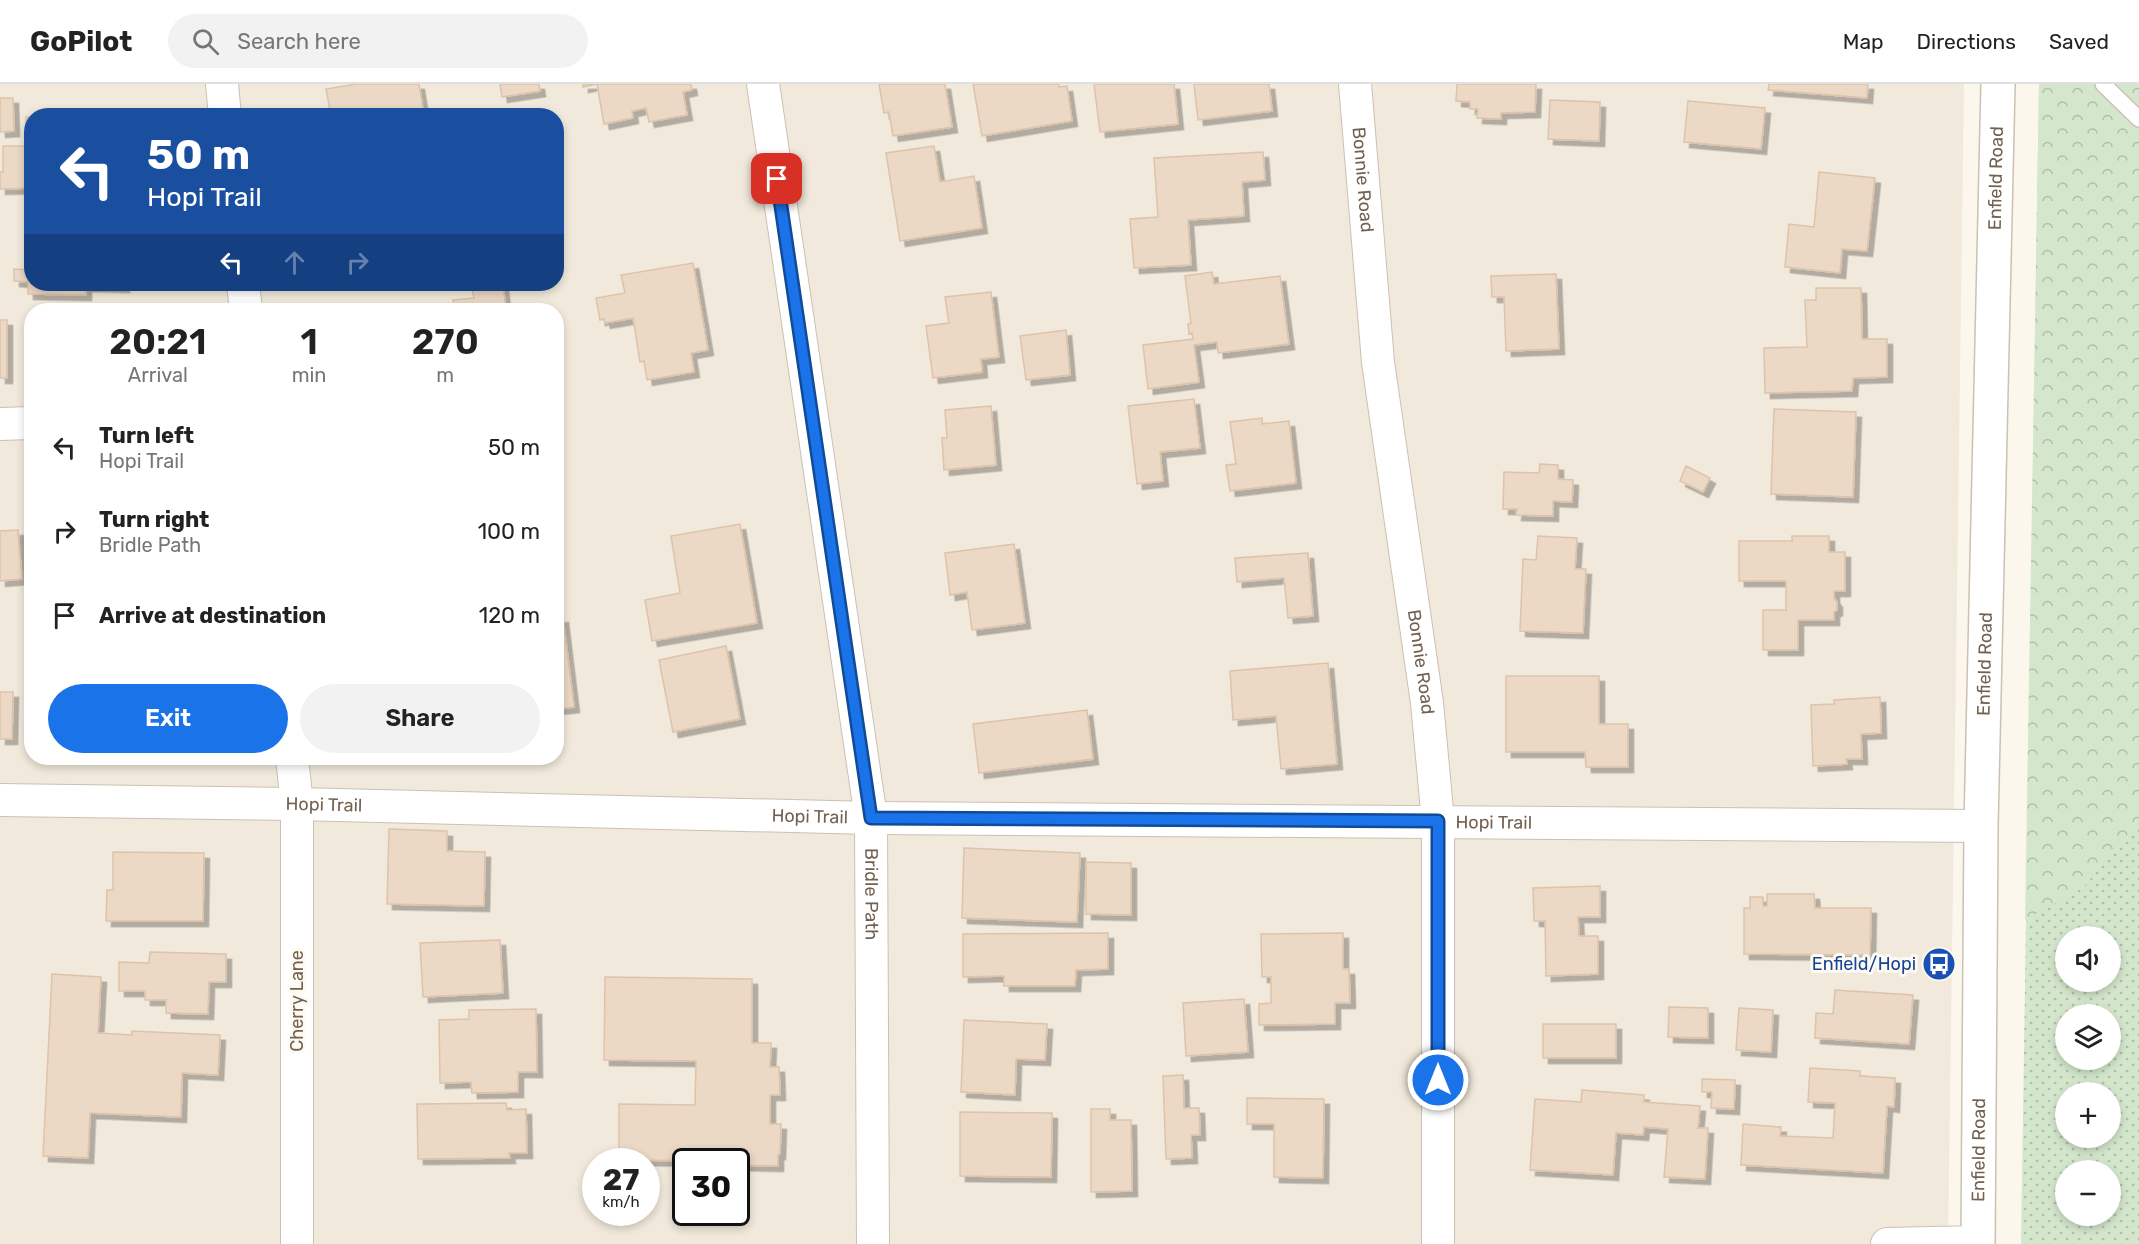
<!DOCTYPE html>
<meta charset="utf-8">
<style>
body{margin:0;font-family:Rubik,sans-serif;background:#f2f2f2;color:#222;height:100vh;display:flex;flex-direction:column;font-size:22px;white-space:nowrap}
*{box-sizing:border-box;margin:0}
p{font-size:20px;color:#767676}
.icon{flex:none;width:33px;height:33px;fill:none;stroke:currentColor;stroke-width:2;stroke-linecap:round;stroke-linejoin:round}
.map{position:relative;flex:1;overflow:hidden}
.side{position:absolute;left:24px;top:219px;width:540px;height:462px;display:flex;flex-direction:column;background:#fff;border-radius:24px;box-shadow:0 3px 9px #0003}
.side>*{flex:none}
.hud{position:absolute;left:24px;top:24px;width:540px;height:183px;border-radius:24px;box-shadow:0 3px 9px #0003;background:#1a4fa0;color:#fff;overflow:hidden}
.fabs{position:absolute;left:2055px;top:842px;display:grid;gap:12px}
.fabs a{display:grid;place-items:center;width:66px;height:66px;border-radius:50%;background:#fff;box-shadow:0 3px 9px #0003;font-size:30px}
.speed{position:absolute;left:582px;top:1064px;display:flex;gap:12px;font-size:30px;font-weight:700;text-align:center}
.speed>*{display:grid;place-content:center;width:78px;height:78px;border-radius:50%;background:#fff;box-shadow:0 3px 9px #0003;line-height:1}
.speed small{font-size:15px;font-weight:400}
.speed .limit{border:3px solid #111;border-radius:9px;background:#fff;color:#111}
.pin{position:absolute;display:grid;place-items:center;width:51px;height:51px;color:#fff;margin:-26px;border-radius:12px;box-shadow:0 3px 9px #0006}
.me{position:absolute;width:66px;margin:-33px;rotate:0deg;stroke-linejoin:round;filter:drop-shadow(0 0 4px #0008)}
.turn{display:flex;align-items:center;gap:21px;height:126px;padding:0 24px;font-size:27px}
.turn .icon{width:78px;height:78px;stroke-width:2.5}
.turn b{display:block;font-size:42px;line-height:51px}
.lanes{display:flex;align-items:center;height:57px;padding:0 24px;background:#0003;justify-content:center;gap:30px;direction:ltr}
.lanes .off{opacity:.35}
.eta{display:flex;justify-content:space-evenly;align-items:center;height:102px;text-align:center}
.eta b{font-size:36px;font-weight:600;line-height:42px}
.cta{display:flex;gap:12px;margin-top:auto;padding:12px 24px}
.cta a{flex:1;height:69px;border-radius:36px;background:#1a73e8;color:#fff;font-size:24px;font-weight:600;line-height:69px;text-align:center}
.cta a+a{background:#f2f2f2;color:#222}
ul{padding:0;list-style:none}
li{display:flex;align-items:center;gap:18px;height:84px;padding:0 24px}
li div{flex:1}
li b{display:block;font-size:22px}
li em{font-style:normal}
header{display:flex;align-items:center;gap:36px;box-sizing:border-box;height:84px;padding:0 30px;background:#fff;border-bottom:2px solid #e0e0e0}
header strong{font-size:28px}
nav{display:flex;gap:33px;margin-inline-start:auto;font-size:21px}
.search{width:420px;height:54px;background:#f2f2f2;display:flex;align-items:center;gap:15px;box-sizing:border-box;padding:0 21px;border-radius:33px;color:#767676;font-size:22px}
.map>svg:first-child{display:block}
.residential{fill:#f1e9db;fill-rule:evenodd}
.grass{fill:url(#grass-dots);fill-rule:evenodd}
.forest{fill:url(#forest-crowns)}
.building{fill:#ebd8c5;stroke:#dec3a9;stroke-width:1.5;filter:url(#shadow)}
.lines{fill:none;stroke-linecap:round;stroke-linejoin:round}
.service-casing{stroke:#ccc0b3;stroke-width:18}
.minor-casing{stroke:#ccc0b3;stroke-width:34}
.tertiary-casing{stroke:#ccc0b3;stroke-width:36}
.service{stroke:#fff;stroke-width:15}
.minor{stroke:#fff;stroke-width:32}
.tertiary{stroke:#fff;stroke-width:33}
.route-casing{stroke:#114b97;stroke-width:15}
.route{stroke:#1a73e8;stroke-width:10}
.labels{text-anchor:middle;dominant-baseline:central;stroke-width:6;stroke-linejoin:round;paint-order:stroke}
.street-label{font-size:18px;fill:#736151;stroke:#fdfaf2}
.transit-label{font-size:18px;fill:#164399;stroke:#fdfaf2;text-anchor:end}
</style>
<header>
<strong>GoPilot</strong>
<div class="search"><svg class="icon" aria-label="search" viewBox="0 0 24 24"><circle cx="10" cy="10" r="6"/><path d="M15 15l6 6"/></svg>Search here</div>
<nav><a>Map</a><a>Directions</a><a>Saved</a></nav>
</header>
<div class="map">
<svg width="2139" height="1160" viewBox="0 0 2139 1160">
<defs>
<pattern id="grass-dots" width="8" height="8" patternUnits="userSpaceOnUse" patternTransform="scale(1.5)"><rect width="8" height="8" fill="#d4e7cc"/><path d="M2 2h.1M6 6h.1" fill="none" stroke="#b0bfa8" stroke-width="1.8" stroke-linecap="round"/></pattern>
<pattern id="forest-crowns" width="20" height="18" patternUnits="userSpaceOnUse" patternTransform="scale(1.5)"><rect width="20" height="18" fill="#d4e7cc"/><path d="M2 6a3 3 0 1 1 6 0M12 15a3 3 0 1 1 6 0" fill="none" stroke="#b0bfa8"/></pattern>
<filter id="shadow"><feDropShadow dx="5.5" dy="5.5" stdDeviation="0" flood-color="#0004"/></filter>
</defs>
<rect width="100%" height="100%" fill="#fbf7ec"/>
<path class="residential" d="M0 0H1964L1948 1160H0ZM32 32H556V200H32ZM32 226H556V674H32ZM596 1077H646V1128H596ZM686 1077H736V1128H686Z"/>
<path class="grass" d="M2039 0H2139V1160H2021ZM2066 852H2110V897H2066ZM2066 930H2110V975H2066ZM2066 1008H2110V1053H2066ZM2066 1086H2110V1131H2066Z"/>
<path class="forest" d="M2039 0H2139V737L2083 804 2025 836Z"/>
<path class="building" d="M356 0H419L424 32H331L326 5Z
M500 0H539L540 7 502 13Z
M583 0H691L692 6 683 8 687 31 649 38 646 24 632 27 633 34 604 40 597 0 583 3Z
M879 0H945L952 43 893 52 889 28 884 29Z
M973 0H1059V3L1067 2 1072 37 982 52Z
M1094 0H1174L1178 40 1100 48Z
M1194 0H1269L1272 27 1198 36Z
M1457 0H1536L1535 28 1501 29V35L1477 34 1478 25H1470V18L1456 17Z
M1769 0H1868L1867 14 1768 6Z
M0 14H13L14 47 0 48Z
M1550 16 1600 18 1599 57 1548 55Z
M1688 17 1765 24 1761 65 1684 58Z
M26 33H32V104L0 105V88H3V62H26Z
M934 62 940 98 974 92 982 144 900 157 886 69Z
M1263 68 1265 96 1242 98 1244 132 1188 136 1191 181 1134 184 1130 135 1158 133 1154 74Z
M1819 88 1875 94 1867 167 1842 165 1840 189 1785 183 1789 140 1814 143Z
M693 179 708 266 691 269 694 288 647 296 644 277 640 278 633 234 605 239 604 235 600 236 596 214 625 209 621 191Z
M14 185 32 186V200H124V203L86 202V211L28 210V198L14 197Z
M1212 188 1214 200 1280 192 1289 260 1218 269 1217 258 1194 261 1199 298 1148 305 1143 261 1193 255 1192 249 1189 250 1188 240 1191 239 1185 192Z
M1556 190 1559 265 1506 267 1504 213H1492L1491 192Z
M503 201 506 226H454L453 216 474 214 472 205Z
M1816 204H1861L1862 255H1887V293L1853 294 1852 307 1765 309 1764 264 1807 263 1805 216H1816Z
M991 208 999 273 981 275 982 288 933 294 926 242 949 239 945 213Z
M0 236H7V294H0Z
M1066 246 1070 291 1026 296 1020 252Z
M1194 315 1200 364 1160 368 1163 397 1137 400 1128 322Z
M991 322 996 381 944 386 942 354H947L945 326Z
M1774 325 1856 328 1853 413 1771 410Z
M1262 334V340L1289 337 1296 399 1230 407 1226 381 1236 380 1230 338Z
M1540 380 1558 381V395L1573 396 1572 418 1553 417V432L1516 431 1517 425H1503L1504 388 1539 389Z
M1686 382 1710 394 1703 408 1680 397Z
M740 440 757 539 652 557 645 516 680 509 671 452Z
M18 446 22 495 0 497V447Z
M1538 452 1577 454 1575 485H1586L1583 549 1520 547 1523 475 1536 476Z
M1792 452H1829V468H1845V507H1834V514L1837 518V526L1834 528V536H1798V566H1763V526H1786V497H1739V457H1792Z
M1014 460 1025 539 972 546 967 508 950 511 945 469Z
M1308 469 1313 532 1288 534 1284 494 1237 498 1235 474Z
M563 533 574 623 556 625V534Z
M726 562 740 635 673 648 659 576Z
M1328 579 1337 680 1281 685 1276 632 1233 636 1230 587Z
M1506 592H1599V640H1628V683H1586L1585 668H1506Z
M0 608H13L12 655H0Z
M1880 613 1881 649 1861 650 1862 675H1846L1847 680 1813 682 1811 621 1834 620V616Z
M1087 626 1093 675 979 689 973 640Z
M389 745 447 747V767L485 768 484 822 387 820Z
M964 764 1080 769 1077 838 962 834Z
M113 768 204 769 203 837H106L107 806H113Z
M1086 778 1131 779V831L1086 830Z
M1600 802V833H1578L1579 852H1598V890L1546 892 1545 837H1534L1533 804Z
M1767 810H1814L1815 824H1871L1870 871 1744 870V824H1750V813H1763V822H1767Z
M1108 849V885L1076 886 1075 902H1004V892L963 893V850Z
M1343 849V885H1349L1350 919H1335V940L1259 941V920L1271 919V893H1262L1261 850Z
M500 856 503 909 423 913 420 859Z
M150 868 226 870V898H209L208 930 166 929V916H145V907H119V878L149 879Z
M52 890 101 893 98 949 132 951V947L220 951 218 991 182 989 181 1033 90 1029 88 1074 43 1072Z
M605 893 752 895V959H771L770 983H779L780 1011H770V1040H781L780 1070H778V1082L736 1081V1077L619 1076V1020L695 1021 696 977 604 976Z
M1835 906 1913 911 1909 960 1815 954 1816 929 1833 930Z
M1244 915 1248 968 1186 972 1183 919Z
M1669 923 1708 924V954L1668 953Z
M1739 924 1773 926 1771 968 1736 966Z
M536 925 537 988H518V1008L472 1009 471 998 440 999 439 936 469 935V926Z
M964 936 1047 940 1045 976 1016 975 1015 1011 961 1008Z
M1543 940H1616V974H1543Z
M1810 984 1860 987V992L1895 994 1894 1023 1887 1022 1883 1089 1741 1081 1743 1040 1781 1043 1780 1052 1833 1054 1835 1019 1808 1018Z
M1183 991 1184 1024H1199L1200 1051H1191L1192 1074 1166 1075 1163 992Z
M1702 995 1735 996 1734 1025 1711 1024 1712 1008H1702Z
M1582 1006 1644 1011V1018L1700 1022 1698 1044H1708L1705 1095 1664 1093 1668 1045 1644 1043 1643 1051 1616 1049 1613 1091 1530 1086 1535 1015 1581 1018Z
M1247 1014 1324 1015 1323 1094 1274 1093V1040H1247Z
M506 1019 507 1026 526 1025 527 1069H509L510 1074 418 1075 417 1020Z
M1091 1025H1110V1036H1131L1132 1107 1091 1108Z
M960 1028 1052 1029 1051 1093 960 1092Z"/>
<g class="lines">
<g class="service-casing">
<path id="service" d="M2103 0 2139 35"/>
</g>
<g class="minor-casing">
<g id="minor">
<path d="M222 0 225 32"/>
<path id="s1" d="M763 0 871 734 873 1160"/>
<path id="s2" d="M1355 0 1378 278 1427 619 1438 737V1160"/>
<path d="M243 200 246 226"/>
<path d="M0 340 32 339"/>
<path d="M292 674 297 720V1160"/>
<path id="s3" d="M0 716 297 720 871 734 1981 742"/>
<path d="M1887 1160 1978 1158"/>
</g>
</g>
<g class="tertiary-casing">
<g id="tertiary">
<path id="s4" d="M1978 1160 1981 742 1998 0"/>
</g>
</g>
<use href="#service" class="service"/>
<use href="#minor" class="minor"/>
<use href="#tertiary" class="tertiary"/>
</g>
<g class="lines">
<g class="route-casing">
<path id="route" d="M777 95 871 734 1438 737V996"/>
</g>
<use href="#route" class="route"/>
</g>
<defs>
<g id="bus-disc" transform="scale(1.725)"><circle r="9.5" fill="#1a4fb4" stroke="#fdfaf2"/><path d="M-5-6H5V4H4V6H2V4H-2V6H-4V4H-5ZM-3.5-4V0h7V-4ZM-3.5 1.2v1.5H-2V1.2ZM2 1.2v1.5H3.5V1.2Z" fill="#fff"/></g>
</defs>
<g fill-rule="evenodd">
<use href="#bus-disc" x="1939" y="880"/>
</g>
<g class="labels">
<g class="street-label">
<text stroke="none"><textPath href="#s4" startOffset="1066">Enfield Road</textPath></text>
<text stroke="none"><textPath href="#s2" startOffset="96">Bonnie Road</textPath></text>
<text stroke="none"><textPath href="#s2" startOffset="582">Bonnie Road</textPath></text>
<text stroke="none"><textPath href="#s4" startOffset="580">Enfield Road</textPath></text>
<text stroke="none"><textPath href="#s3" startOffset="324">Hopi Trail</textPath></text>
<text stroke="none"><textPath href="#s3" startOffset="810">Hopi Trail</textPath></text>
<text stroke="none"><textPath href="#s3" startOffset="1494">Hopi Trail</textPath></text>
<text stroke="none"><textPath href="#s1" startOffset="818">Bridle Path</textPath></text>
<text transform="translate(297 917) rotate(-90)">Cherry Lane</text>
<text stroke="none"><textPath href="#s4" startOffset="94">Enfield Road</textPath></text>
</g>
<g class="transit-label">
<text x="1916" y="880">Enfield/Hopi</text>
</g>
</g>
</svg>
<div class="fabs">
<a><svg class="icon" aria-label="sound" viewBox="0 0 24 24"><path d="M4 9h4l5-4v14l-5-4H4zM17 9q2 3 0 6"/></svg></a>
<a><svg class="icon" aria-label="layers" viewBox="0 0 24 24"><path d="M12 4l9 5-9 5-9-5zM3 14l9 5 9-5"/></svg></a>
<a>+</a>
<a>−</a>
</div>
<div class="speed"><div>27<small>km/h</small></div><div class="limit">30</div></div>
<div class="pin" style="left:777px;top:95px;background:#d93025"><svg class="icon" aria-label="arrive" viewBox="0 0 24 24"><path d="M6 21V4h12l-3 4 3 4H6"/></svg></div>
<svg class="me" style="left:1438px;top:996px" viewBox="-20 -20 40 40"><circle r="17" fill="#1a73e8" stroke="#fff" stroke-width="3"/><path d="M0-11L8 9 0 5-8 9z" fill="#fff"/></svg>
<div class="hud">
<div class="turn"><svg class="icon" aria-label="left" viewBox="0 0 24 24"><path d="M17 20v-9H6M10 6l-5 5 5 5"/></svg><div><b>50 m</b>Hopi Trail</div></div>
<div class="lanes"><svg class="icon" aria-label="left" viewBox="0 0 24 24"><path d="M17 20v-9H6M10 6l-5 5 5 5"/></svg><svg class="icon off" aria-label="ahead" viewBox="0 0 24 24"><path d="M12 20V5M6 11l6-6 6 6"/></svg><svg class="icon off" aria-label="right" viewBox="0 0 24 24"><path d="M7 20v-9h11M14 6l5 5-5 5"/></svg></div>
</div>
<section class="side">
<div class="eta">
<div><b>20:21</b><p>Arrival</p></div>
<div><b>1</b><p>min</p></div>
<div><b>270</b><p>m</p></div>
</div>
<ul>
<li><svg class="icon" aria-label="left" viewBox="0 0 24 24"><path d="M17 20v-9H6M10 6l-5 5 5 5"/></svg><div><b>Turn left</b><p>Hopi Trail</p></div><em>50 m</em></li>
<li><svg class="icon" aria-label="right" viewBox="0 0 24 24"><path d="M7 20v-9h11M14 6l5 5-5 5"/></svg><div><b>Turn right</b><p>Bridle Path</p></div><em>100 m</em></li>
<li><svg class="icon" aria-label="arrive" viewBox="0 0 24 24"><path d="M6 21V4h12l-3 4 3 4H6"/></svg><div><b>Arrive at destination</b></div><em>120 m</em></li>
</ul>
<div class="cta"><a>Exit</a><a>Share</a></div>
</section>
</div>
